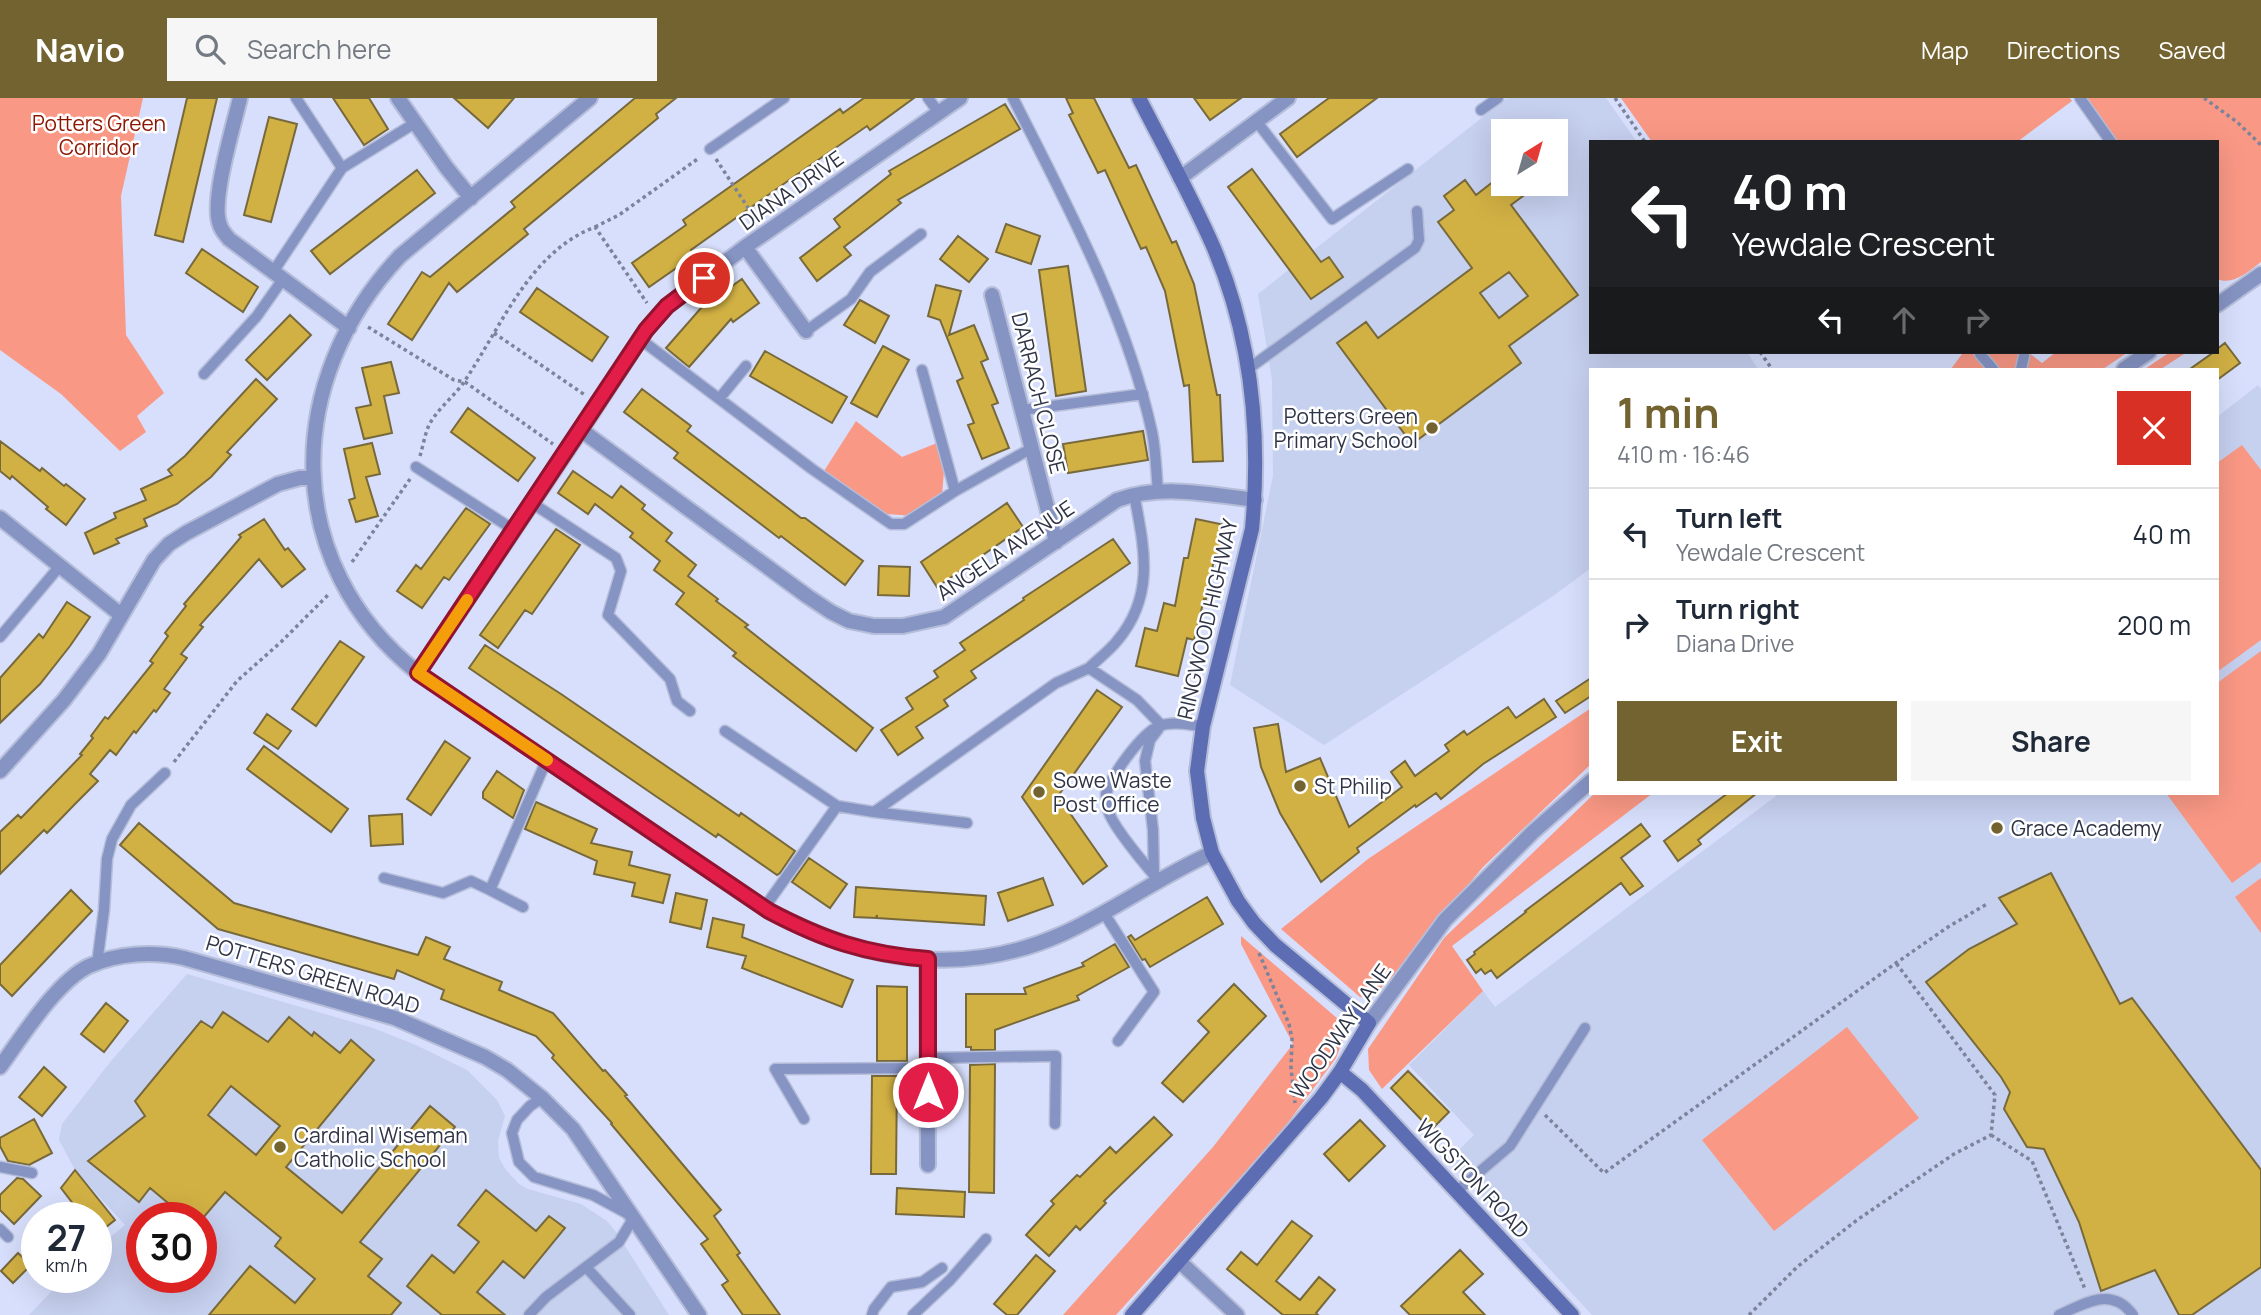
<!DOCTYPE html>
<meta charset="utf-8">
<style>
body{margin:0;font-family:Manrope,sans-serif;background:#f6f6f7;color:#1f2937;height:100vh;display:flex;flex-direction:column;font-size:26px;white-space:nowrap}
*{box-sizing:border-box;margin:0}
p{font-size:23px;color:#747a83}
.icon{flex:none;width:38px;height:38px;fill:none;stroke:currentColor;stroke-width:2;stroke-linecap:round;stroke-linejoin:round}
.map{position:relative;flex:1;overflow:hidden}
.drawer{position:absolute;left:1589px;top:270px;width:630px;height:427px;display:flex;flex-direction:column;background:#fff;border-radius:0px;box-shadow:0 7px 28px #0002}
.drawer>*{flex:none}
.guide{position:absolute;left:1589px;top:42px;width:630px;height:214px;border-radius:0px;box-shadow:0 7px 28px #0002;background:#202124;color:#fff;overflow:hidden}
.needle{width:46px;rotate:37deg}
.tools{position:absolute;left:1491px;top:21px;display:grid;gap:14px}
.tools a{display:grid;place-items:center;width:77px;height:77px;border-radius:0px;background:#fff;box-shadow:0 7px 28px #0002;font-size:35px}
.speed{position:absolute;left:21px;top:1104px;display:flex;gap:14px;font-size:35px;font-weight:700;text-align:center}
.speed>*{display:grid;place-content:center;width:91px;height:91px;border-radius:50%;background:#fff;box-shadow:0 7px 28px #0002;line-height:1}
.speed small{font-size:18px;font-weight:400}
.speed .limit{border:10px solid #d22;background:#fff;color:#111}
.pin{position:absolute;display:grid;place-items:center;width:60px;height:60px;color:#fff;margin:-30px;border:4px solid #fff;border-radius:50%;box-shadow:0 2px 7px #0007}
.me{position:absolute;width:77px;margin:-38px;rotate:0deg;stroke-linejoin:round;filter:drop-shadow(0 0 5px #0008)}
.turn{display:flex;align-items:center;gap:24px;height:147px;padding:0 28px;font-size:32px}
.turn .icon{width:91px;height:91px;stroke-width:2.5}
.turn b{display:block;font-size:49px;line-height:60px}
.lanes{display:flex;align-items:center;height:66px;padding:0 28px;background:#0003;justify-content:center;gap:35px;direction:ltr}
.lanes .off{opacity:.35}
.round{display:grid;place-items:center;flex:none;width:74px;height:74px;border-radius:0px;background:#f6f6f7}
.head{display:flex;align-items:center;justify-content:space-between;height:119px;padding:0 28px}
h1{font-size:42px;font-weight:700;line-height:52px;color:#736330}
.button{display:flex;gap:14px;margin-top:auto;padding:14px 28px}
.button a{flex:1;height:80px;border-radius:0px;background:#736330;color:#fff;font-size:28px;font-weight:700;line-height:80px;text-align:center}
.button a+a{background:#f6f6f7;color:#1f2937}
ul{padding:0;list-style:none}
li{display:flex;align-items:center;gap:21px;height:91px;padding:0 28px;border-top:2px solid #e0e1e3}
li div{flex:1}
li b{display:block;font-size:26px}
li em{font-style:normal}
header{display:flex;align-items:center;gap:42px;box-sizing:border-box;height:98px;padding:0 35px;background:#736330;color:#fff}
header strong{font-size:33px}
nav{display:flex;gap:38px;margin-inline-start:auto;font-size:24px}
.search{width:490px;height:63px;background:#f6f6f7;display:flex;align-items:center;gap:18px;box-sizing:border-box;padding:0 24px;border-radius:0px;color:#747a83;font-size:26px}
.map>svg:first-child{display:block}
.built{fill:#c6d0ef;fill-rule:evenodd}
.green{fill:#f99885}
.building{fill:#d2b144;stroke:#78693b;stroke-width:2;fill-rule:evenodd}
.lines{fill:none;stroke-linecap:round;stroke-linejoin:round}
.lane-casing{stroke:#b5bdd8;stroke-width:13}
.street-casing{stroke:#b5bdd8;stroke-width:18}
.secondary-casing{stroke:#b5bdd8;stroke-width:18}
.path{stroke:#7c839a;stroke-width:3.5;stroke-dasharray:3.5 3.5;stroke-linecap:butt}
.lane{stroke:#8694c4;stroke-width:10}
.street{stroke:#8694c4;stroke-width:14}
.secondary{stroke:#5c6db3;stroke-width:14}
.route-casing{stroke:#92132f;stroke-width:18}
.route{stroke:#e11d48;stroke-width:12}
.slow{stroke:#f59e0b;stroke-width:12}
.poi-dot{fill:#736330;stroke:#fff;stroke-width:2.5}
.labels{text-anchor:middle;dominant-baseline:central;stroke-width:5;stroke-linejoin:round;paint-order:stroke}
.park-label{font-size:21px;fill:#8c1602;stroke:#fff}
.street-label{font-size:21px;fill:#2f3547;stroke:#fff}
.poi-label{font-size:21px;fill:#2f3547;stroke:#fff;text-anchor:start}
</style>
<header>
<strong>Navio</strong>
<div class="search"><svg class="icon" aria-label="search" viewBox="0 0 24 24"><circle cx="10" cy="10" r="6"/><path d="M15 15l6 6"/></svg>Search here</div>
<nav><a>Map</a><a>Directions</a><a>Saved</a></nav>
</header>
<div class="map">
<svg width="2261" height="1217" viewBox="0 0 2261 1217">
<rect width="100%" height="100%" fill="#d7dffc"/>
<path class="built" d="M1507 0H1606L1637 44H1591V254H1747L1758 271H1591V470L1553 498 1324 647 1230 587 1273 378 1272 282 1258 196ZM1503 33H1556V86H1503Z
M2258 287 2261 291V1217H1592L1449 1062 1474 1037 1409 967 1483 893 1495 909 1780 695H2217V319Z
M187 876 373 930 416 947 467 972 497 1002 505 1018 498 1043 499 1060 506 1072 519 1086 528 1091 581 1106 607 1123 616 1134 669 1217H29L64 1180H96V1151L125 1127 75 1072 59 1042 62 1026 111 963ZM142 1120H201V1180H142Z"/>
<path class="green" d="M0 0H143L121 98 126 237 164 295 137 318 146 334 120 353 61 296 0 252Z
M1621 0H2070L2072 3 2017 44H1652Z
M2087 0H2261V164C2249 173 2233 188 2217 181V44H2118Z
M1966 254H2028L2042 265 2056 254H2128L2103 271H1951L1962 256Z
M2170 254H2187L2161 271H2145Z
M856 323 902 359 937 345 944 373 942 397 914 418 887 416 824 373Z
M2242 347 2261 372V542L2217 574V365Z
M2261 553V764L2232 785 2166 695H2217V585Z
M1591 610V666L1483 769 1389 882 1370 900 1360 899 1281 831 1368 761Z
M1595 695H1653L1452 848 1483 893 1382 991 1369 972 1368 951 1444 840Z
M2261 780V835L2235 799Z
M1241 838 1338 921 1344 938 1336 960 1281 1034 1116 1217H1063L1213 1049 1293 946 1241 846Z
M1847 929 1919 1020 1774 1133 1702 1042Z"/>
<path class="building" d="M187 0H217L183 144 155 137Z
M333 0H369L388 31 364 47Z
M454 0H514L488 30Z
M635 0H676L656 16 658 20 524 131 528 136 506 154 457 194 449 185 412 242 388 226 422 174 430 179 515 109 511 104Z
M864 0H914L870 32 867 28 792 80 691 152 695 157 649 189 632 165 686 127 683 122 775 57 840 11 843 15Z
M1066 0H1094L1129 70 1136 67 1172 145 1176 143 1194 186 1217 297H1220L1223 363 1193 364 1189 287 1184 288 1165 193 1146 149 1141 151 1105 72 1098 75 1069 17 1073 15Z
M1194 0H1241L1210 22Z
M1329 0H1377L1297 59 1280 36Z
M1005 6 1020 31 898 102 901 105 844 149 851 157 817 183 800 160 840 129 834 121 891 76 889 73Z
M269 19 297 26 271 124 244 117Z
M1252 71 1321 164 1329 159 1343 179 1311 201 1228 89Z
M417 72 435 95 330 176 311 153Z
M1503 76V86H1514L1523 98 1511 107 1578 197 1509 248 1521 265 1412 346 1337 245 1366 224 1378 240 1472 170 1438 124 1454 112 1444 98 1465 82 1476 97ZM1509 174 1528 198 1499 220 1480 195Z
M1006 126 1040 138 1031 166 996 154Z
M958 138 988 161 969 184 940 161Z
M202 151 258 189 243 214 186 175Z
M1068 168 1086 293 1056 298 1039 172Z
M742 181 759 205 733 224 731 221 689 269 666 250 701 210Z
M936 187 961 193 949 237 974 227 988 261 981 264 998 305 992 307 1009 350 982 361 968 327 974 325 957 283 963 280 940 222 928 218Z
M537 190 608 239 592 263 520 214Z
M860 202 889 218 875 245 844 227Z
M290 217 311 237 267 282 246 262Z
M2225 245 2240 265 2217 282V271H2190L2214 254H2217V251Z
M883 248 909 262 877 319 851 305Z
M765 253 847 299 832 325 750 278Z
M391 264 399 295 384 298 392 335 364 341 356 310 371 307 362 270Z
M256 281 277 301 227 354 231 357 211 379 177 406 144 421 147 428 116 441 119 445 94 456 85 435 116 420 114 415 146 402 141 391 172 377 168 372 185 358Z
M642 291 691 328 687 333 801 420H805L863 463 845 487 781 438 779 440 674 360 678 355 624 314Z
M468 310 535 360 518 383 451 334Z
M1143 333 1148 362 1068 375 1063 346Z
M0 343 40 373 42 370 64 388 66 386 85 401 66 427 46 411 48 409 12 378 10 381 0 373Z
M372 345 380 376 366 379 378 418 356 424 349 402 355 400 344 351Z
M573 373 612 400 621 388 645 407 642 411 672 435 666 443 696 467 688 478 718 501 716 503 748 527 745 529 873 630 856 653 733 558 736 555 676 506 684 495 654 472 660 463 630 439 633 435 595 406 588 416 558 395Z
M1007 405 1023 429 937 489 921 464Z
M466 410 490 426 449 482 444 479 422 510 397 493 416 467 421 471Z
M264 421 285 452 288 450 305 471 282 489 259 461 200 527 203 529 181 556 187 560 164 591 170 595 156 614 154 612 136 635 134 633 116 657 110 652 90 676 98 683 75 706 47 735 44 732 0 776V734L18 717 21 720 82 657 80 656 93 640 91 638 105 619 108 621 153 565 150 563 168 538 165 535 186 508 184 506 241 439 239 437Z
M1196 421 1225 427 1218 462H1214L1206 501H1204L1194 542 1187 540 1178 578 1136 568 1145 530 1157 533 1164 505 1175 508 1184 460H1188Z
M556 431 580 447 532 516 525 512 498 550 480 537Z
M1113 441 1130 465 971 573 976 580 944 602 948 608 916 629 923 640 898 657 881 632 913 611 906 600 938 579 934 573 965 552 960 545 1024 502 1023 500Z
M879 468 910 469 909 498 878 497Z
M67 504 90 519 70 548 40 586 0 625V580L39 536 43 540Z
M340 543 364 559 316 628 292 611Z
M485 547 561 596 739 718 741 715 795 753 780 775 777 777 718 736 716 739 657 699 469 570Z
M1591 580V598L1565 615 1556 603Z
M1097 592 1122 609 1058 698 1107 768 1083 786 1022 699Z
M1544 601 1556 619 1483 666 1441 701 1436 695 1416 709 1415 707 1357 750 1359 754 1321 784 1280 715 1261 669 1254 630 1278 626 1286 674 1320 660 1349 729 1402 689 1391 674 1405 663 1415 678 1449 653 1445 647 1464 633 1467 637 1508 609 1516 620Z
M267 616 291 633 278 651 254 635Z
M445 643 470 660 431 717 407 701Z
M264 648 348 711 331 734 247 671Z
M497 673 524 692 513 720 483 700V694Z
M1728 695H1757L1698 742 1701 746 1678 763 1664 743Z
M536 704 597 731 591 745 632 754 629 767 670 777 663 805 632 798 635 785 594 776 597 763 525 731Z
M402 716 403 746 371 748 369 718Z
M139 725 234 805 418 857 426 839 450 849 444 861 502 884 499 892 553 915 603 973 605 972 627 997 625 998 721 1112 714 1118 740 1155 737 1157 780 1217H743L722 1187 728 1183 701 1146 708 1141 611 1026 612 1025 552 960 554 957 536 938 441 901 444 892 397 872 394 881 218 831 120 747Z
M1641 726 1650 738 1621 760 1643 788 1630 797 1621 785 1497 880 1491 872 1485 876 1481 871 1476 875 1467 862 1475 856 1474 854 1526 814 1525 813Z
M809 760 847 786 830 810 792 784Z
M2051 775 2120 906 2132 900 2261 1072V1169L2192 1217H2179L2155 1172 2101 1193 2079 1124 2044 1051 2027 1049 2004 1011 2010 994 2001 979 1926 884 1969 851 2017 826 1999 800Z
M1043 780 1053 807 1008 823 998 795Z
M856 789 986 798 984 827 877 820V817L876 820 854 819Z
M71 792 92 813 12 898 0 886V867Z
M676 795 707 802 701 831 670 824Z
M1207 799 1223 826 1150 869 1145 861 1142 862 1128 839 1131 837 1135 842Z
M713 820 744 827 742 839 853 882 842 909 742 870 746 858 707 849Z
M1115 846 1129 869 1077 898 1079 902 995 932V952H971V949H966V896H1026L1024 890 1084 868 1082 865Z
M1234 886 1266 918 1183 1004 1162 985 1209 934 1198 923Z
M877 888 907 889V963H877Z
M106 905 128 923 104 954 81 936Z
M223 914 268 944 289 919 312 938 314 934 340 955 351 942 374 962 286 1069 342 1115 430 1008 455 1029 360 1144 382 1161 368 1178 401 1205 391 1217H209L250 1168 295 1205 315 1181 275 1148 281 1140 225 1094 203 1120H186L150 1090 139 1104 88 1063 145 1018 135 1003 201 923 212 930ZM231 988 280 1028 256 1057 208 1017Z
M995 966 994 1095 969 1094 970 967Z
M44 969 66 989 42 1018 19 999Z
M1408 973 1449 1014 1431 1032 1391 990Z
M872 978H897L896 1076H871Z
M1154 1019 1172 1037 1104 1103 1106 1105 1080 1132 1076 1128 1049 1158 1026 1137 1054 1106 1051 1103 1077 1077 1080 1079 1110 1049 1116 1055Z
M34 1021 52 1055 29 1067 8 1063 0 1048V1040Z
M1360 1022 1385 1048 1349 1083 1324 1056Z
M75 1072 115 1122 96 1137V1120H84L61 1090Z
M17 1080 23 1081 41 1098 14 1126 0 1112V1097Z
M897 1090 965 1094 964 1119 896 1116Z
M486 1092 536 1133 549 1118 565 1130 524 1180 503 1163 477 1194 505 1217H442L407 1188 432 1157 454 1175 479 1144 458 1127Z
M1292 1123 1312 1138 1276 1183 1300 1202 1319 1179 1335 1192 1316 1215 1318 1217H1283L1227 1171 1241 1154 1257 1167Z
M1460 1152 1483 1176 1463 1194 1485 1217H1410L1401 1208Z
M18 1155 31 1167 13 1185 1 1173Z
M1036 1157 1055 1173 1017 1217H1007L994 1206Z"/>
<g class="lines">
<g class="lane-casing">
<path id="lane" d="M296 0 342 70
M928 0 939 15
M1013 0C1067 107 1126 216 1152 334 1156 353 1156 373 1158 393
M2080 0 2111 44
M1481 12 1498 0
M1257 24 1332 121 1408 71
M710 51 784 0
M273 174 342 70 415 25
M806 233 851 201 870 174 921 136
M640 241 812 371 891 426H904L955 393
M1980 256 1993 271
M1248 271 1415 150 1419 142 1417 113
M2021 271 2024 258
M922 272 955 393 1032 350
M204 276 257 218 283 181
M719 301 746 268
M1022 312 1143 296
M416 369 514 432
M1134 396C1144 449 1156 497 1117 543 1109 553 1098 561 1089 570L1137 602 1161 627
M532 405 616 460 621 473 608 517 670 581 677 603 690 613
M0 539 59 469
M725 633 837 708 764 810
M837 708 874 714
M967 725 874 714 1056 585 1089 570
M1154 777 1153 732 1145 663 1150 642 1159 630
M384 780 443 795 471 783 490 792 547 661
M1159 783C1147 769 1112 728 1108 712 1107 708 1106 700 1106 696 1111 677 1142 635 1159 628 1173 623 1189 627 1203 628
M490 792 523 809
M1104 815 1154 894 1118 943
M97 866 104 812 107 761 112 741 131 707 165 675
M928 960 1056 958 1055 1026
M804 1021 775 971 928 970
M0 1069 32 1075
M1457 1093 1510 1048 1585 930
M0 1131 8 1139
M586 1169 630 1217
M529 1217 546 1199 619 1144 634 1119 593 1097 534 1079 519 1064 512 1035 517 1022 530 1008 542 1000
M872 1217 874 1211 891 1189 922 1184 942 1170
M913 1217 950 1182 986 1141
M2059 1217C2085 1205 2112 1188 2133 1217"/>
</g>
<g class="street-casing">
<path id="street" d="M240 0C234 27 210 104 220 127 221 132 226 137 229 141L349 230
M398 0 446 69 471 100
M590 0 400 158C283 282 280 465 418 575L769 813C863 863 961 881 1062 836 1114 813 1160 778 1212 755
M1180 80 1288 0
M745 149 806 233
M992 197 1056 444
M2217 207 2261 176
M2124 271 2149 254
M581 332 807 498 831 514 849 523 874 528H903L944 519 1117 402C1162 386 1208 396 1255 402
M0 420 121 517
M418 575 581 332 646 232 667 208 745 149 960 0
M0 673 64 602 99 556 154 462 169 446 186 435 278 386 300 380H313
M927 861 928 1067
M1369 925 1445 822 1533 734 1591 683
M0 969C21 940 57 883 89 868 118 855 153 853 184 860L395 920 485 959 507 972 542 1000 573 1031 699 1217
M1179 1163 1237 1217"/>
</g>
<g class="secondary-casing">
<path id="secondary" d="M1340 974 1362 992 1572 1217
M1132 1217 1321 1000 1340 974 1369 925 1275 847 1254 825 1238 803 1212 755 1203 720 1197 673 1203 628 1252 431C1261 335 1251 237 1213 148 1191 98 1164 49 1139 0"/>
</g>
<path class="path" d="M1615 0 1645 44
M2204 0 2237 24 2261 47
M716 61 756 122
M595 129 619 117 699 60
M368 229 454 282 465 284 553 346
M494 235 585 297
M1760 254 1772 271
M420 358C423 348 425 336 429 327 438 310 456 297 466 281 502 227 530 154 595 129L647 205
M352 464 410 381
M174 664 237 583 281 544 330 495
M1259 855 1289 926 1292 941 1291 970 1295 1005
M1545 1017 1604 1075 1896 865 1948 829 1987 806
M1991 1037 2032 1063 2085 1191
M1749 1217 1797 1169 1857 1122 1954 1056 1991 1037 1995 997 1896 865"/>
<use href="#lane" class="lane"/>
<use href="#street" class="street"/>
<use href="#secondary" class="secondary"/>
</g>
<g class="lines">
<g class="route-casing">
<path id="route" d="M704 180 667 208 646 232 418 575 769 813C824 842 865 856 928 861V994"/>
</g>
<use href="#route" class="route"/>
<path class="slow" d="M467 502 418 575 547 662"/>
</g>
<g class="poi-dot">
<circle cx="1432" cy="330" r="7"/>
<circle cx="1300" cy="688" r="7"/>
<circle cx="1039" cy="694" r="7"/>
<circle cx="1997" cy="730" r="7"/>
<circle cx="280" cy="1049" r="7"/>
</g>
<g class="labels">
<g class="park-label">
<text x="99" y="25">Potters Green<tspan x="99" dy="24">Corridor</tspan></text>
</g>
<g class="street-label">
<text transform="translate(791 92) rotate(-35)">DIANA DRIVE</text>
<text transform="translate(1039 295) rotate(76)">DARRACH CLOSE</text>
<text transform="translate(1005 452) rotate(-34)">ANGELA AVENUE</text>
<text transform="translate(1207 521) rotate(-77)">RINGWOOD HIGHWAY</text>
<text transform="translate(313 876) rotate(17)">POTTERS GREEN ROAD</text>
<text transform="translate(1340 933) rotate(-55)">WOODWAY LANE</text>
<text transform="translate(1473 1080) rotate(47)">WIGSTON ROAD</text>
</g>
<g class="poi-label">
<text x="1418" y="318" text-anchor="end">Potters Green<tspan x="1418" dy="24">Primary School</tspan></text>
<text x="1053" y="682">Sowe Waste<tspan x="1053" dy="24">Post Office</tspan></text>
<text x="1314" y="688">St Philip</text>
<text x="2011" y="730">Grace Academy</text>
<text x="294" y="1037">Cardinal Wiseman<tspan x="294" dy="24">Catholic School</tspan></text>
</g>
</g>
</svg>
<div class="tools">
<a><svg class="needle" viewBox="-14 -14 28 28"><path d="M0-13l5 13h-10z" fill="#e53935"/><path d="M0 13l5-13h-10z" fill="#747a83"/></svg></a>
</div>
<div class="speed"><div>27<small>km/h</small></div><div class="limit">30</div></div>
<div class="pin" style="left:704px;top:180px;background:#d93025"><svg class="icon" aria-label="arrive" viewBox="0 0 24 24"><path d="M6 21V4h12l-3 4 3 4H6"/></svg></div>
<svg class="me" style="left:928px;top:994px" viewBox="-20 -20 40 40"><circle r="17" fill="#e11d48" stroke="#fff" stroke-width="3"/><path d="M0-11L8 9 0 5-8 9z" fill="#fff"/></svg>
<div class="guide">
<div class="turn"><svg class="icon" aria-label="left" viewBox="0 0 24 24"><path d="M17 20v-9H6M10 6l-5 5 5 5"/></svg><div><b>40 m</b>Yewdale Crescent</div></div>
<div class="lanes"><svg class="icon" aria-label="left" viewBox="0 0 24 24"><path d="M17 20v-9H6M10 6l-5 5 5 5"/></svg><svg class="icon off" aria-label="ahead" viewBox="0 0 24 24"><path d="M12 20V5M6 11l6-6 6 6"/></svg><svg class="icon off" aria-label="right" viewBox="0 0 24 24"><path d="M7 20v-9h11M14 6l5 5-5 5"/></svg></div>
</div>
<section class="drawer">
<div class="head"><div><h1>1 min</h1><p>410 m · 16:46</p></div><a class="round" style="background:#d93025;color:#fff"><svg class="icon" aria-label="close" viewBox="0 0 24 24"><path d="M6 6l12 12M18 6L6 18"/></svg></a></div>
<ul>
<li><svg class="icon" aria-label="left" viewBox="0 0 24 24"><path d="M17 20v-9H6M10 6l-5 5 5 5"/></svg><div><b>Turn left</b><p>Yewdale Crescent</p></div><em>40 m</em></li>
<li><svg class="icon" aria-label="right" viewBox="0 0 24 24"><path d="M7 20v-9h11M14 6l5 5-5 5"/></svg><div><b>Turn right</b><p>Diana Drive</p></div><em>200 m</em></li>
</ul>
<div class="button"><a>Exit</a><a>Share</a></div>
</section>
</div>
